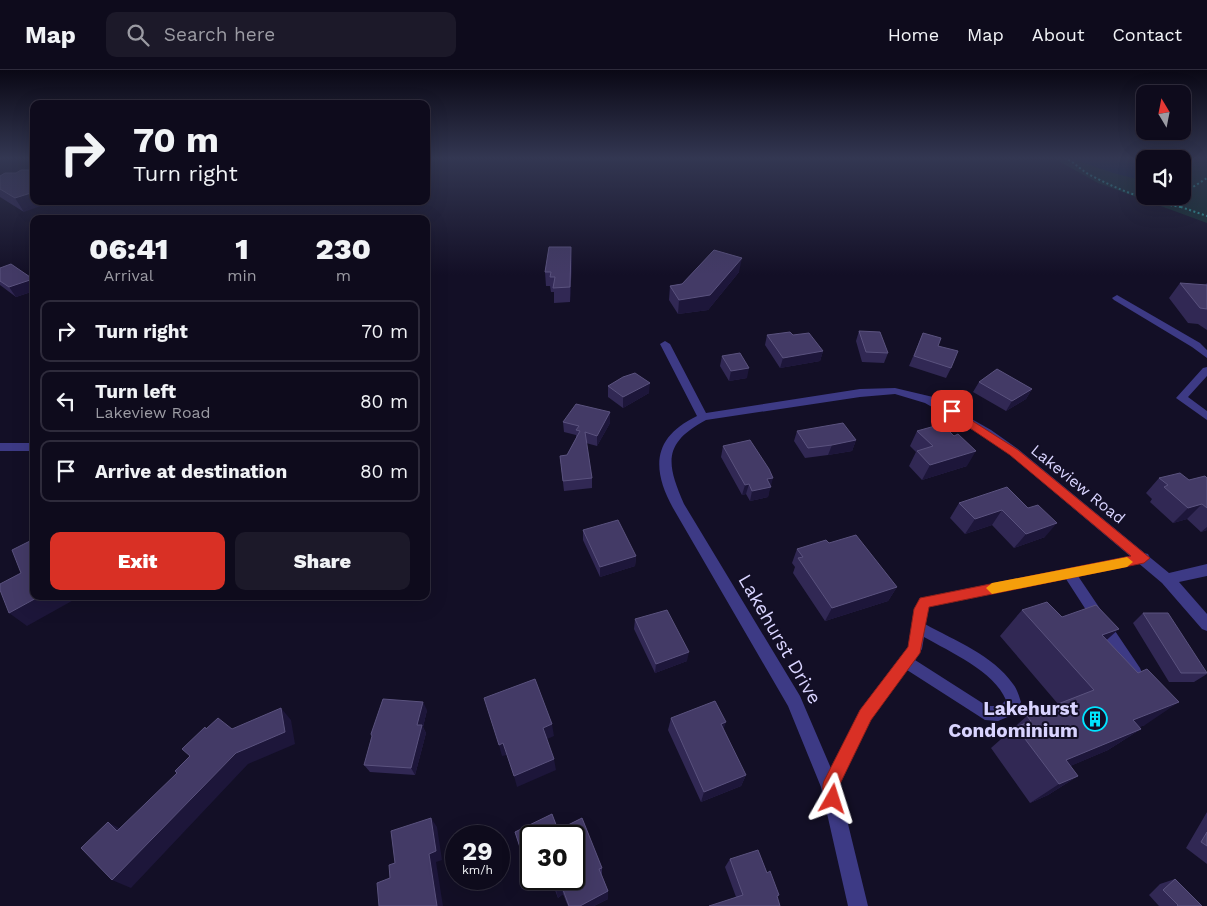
<!DOCTYPE html>
<style>
body{margin:0;font-family:"Work Sans",sans-serif;background:#1c1929;color:#f1f3f6;height:100vh;display:flex;flex-direction:column;font-size:19px;white-space:nowrap}
*{box-sizing:border-box;margin:0}
p{font-size:16px;color:#9b9ba3}
.icon{flex:none;width:28px;height:28px;fill:none;stroke:currentColor;stroke-width:2;stroke-linecap:round;stroke-linejoin:round}
.map{position:relative;flex:1;overflow:hidden}
.sheet{position:absolute;left:30px;top:145px;width:400px;height:385px;display:flex;flex-direction:column;background:#0e0b1c;border-radius:10px;box-shadow:0 5px 20px #0002,0 0 0 1px #2e2b3b}
.sheet>*{flex:none}
.hud{position:absolute;left:30px;top:30px;width:400px;height:105px;border-radius:10px;box-shadow:0 5px 20px #0002,0 0 0 1px #2e2b3b;background:#0e0b1c;color:#f1f3f6;overflow:hidden}
.needle{width:32px;rotate:350deg}
.tools{position:absolute;left:1136px;top:15px;display:grid;gap:10px}
.tools a{display:grid;place-items:center;width:55px;height:55px;border-radius:10px;background:#0e0b1c;box-shadow:0 5px 20px #0002,0 0 0 1px #2e2b3b;font-size:25px}
.speed{position:absolute;left:445px;top:755px;display:flex;gap:10px;font-size:25px;font-weight:700;text-align:center}
.speed>*{display:grid;place-content:center;width:65px;height:65px;border-radius:50%;background:#0e0b1c;box-shadow:0 5px 20px #0002,0 0 0 1px #2e2b3b;line-height:1}
.speed small{font-size:12px;font-weight:400}
.speed .limit{border:2px solid #111;border-radius:8px;background:#fff;color:#111}
.pin{position:absolute;display:grid;place-items:center;width:42px;height:42px;color:#fff;margin:-21px;border-radius:10px;box-shadow:0 2px 8px #0006}
.me{position:absolute;width:55px;margin:-28px;rotate:6deg;stroke-linejoin:round;filter:drop-shadow(0 0 4px #0008)}
.turn{display:flex;align-items:center;gap:18px;height:105px;padding:0 20px;font-size:22px}
.turn .icon{width:65px;height:65px;stroke-width:2.5}
.turn b{display:block;font-size:35px;line-height:42px}
.eta{display:flex;justify-content:space-evenly;align-items:center;height:85px;text-align:center}
.eta b{font-size:30px;font-weight:800;line-height:35px}
.cta{display:flex;gap:10px;margin-top:auto;padding:10px 20px}
.cta a{flex:1;height:58px;border-radius:10px;background:#d93025;color:#fff;font-size:20px;font-weight:800;line-height:58px;text-align:center}
.cta a+a{background:#1c1929;color:#f1f3f6}
ul{padding:0;list-style:none}
li{display:flex;align-items:center;gap:15px;height:62px;margin:0 10px 8px;padding:0 10px;border:2px solid #2e2b3b;border-radius:10px}
li div{flex:1}
li b{display:block;font-size:19px}
li em{font-style:normal}
header{display:flex;align-items:center;gap:30px;box-sizing:border-box;height:70px;padding:0 25px;background:#0e0b1c;border-bottom:1px solid #2e2b3b}
header strong{font-size:24px}
nav{display:flex;gap:28px;margin-inline-start:auto;font-size:18px}
.search{width:350px;height:45px;background:#1c1929;display:flex;align-items:center;gap:12px;box-sizing:border-box;padding:0 18px;border-radius:10px;color:#9b9ba3;font-size:19px}
.map>svg:first-child{display:block}
.green{fill:#12302f;fill-rule:evenodd}
.water{fill:#0c2248}
.lines{fill:none;stroke-linecap:round;stroke-linejoin:round}
.path{stroke:#2fb8b0;stroke-width:2;stroke-dasharray:2 2.5;stroke-linecap:butt}
.service{fill:#3d3a85;fill-rule:evenodd}
.minor{fill:#3d3a85;fill-rule:evenodd}
.wall{fill:#312854}
.shaded-wall{fill:#1d163a}
.building{fill:#433a66;stroke:#5a527e}
.route{fill:#d93025;stroke:#8d1f18}
.slow{fill:#f59e0b}
.labels{text-anchor:middle;dominant-baseline:central;stroke-width:4;stroke-linejoin:round;paint-order:stroke}
.street-label{font-size:16px;fill:#d9d4ff;stroke:#130f26}
.near-street-label{font-size:19px;fill:#d9d4ff;stroke:#130f26}
.near-poi-label{font-size:19px;font-weight:bold;fill:#d9d4ff;stroke:#130f26;text-anchor:end}
</style>
<header>
<strong>Map</strong>
<div class="search"><svg class="icon" aria-label="search" viewBox="0 0 24 24"><circle cx="10" cy="10" r="6"/><path d="M15 15l6 6"/></svg>Search here</div>
<nav><a>Home</a><a>Map</a><a>About</a><a>Contact</a></nav>
</header>
<div class="map">
<svg width="1207" height="836" viewBox="0 0 1207 836">
<rect width="100%" height="100%" fill="#130f26"/>
<path class="green" d="M561 88H1207V153L1098 113 1055 89 561 91ZM1145 89H1182V126H1145Z"/>
<path class="water" d="M1070 88H1156L1159 89H1145V111L1113 103Z"/>
<g class="lines">
<path class="path" d="M1064 88C1074 91 1080 100 1090 105 1119 120 1149 132 1181 137
M1182 124 1207 108
M1179 126 1176 128 1181 137 1207 146"/>
<path class="service" d="M0 373H34V381H0Z
M1144 483 1148 484 1150 488 1148 492 1078 506 1140 598 1142 603 1140 608 1135 610 1130 608 1066 509 929 537 925 554C955 571 993 585 1013 614 1017 619 1019 626 1021 632L1016 641 1010 646 998 651 985 650 907 600 870 650 836 723 830 725 824 723 822 717 824 711 860 640 908 577 914 539 920 528ZM924 567C950 582 994 601 1006 630L1000 636H987L915 590 922 579Z"/>
<path class="minor" d="M1117 225 1200 273 1207 280V288L1192 277 1114 230 1112 228Z
M665 271 670 274 706 343 860 319 895 318 933 327 991 360 1018 379 1169 503 1207 494V506L1179 512 1207 544V561L1202 559 1162 513 1010 385 983 366 925 333 895 324 860 327 706 350C663 373 666 393 684 434L800 626 839 717 868 836H848L821 717 788 636 673 438C651 398 653 367 697 346L660 274Z
M1207 297V306L1188 327 1207 341V350L1176 328 1203 298Z"/>
</g>
<path class="wall" d="M5 103 24 142 0 127V106Z
M572 191 570 232 554 233V222H551L550 216H546L545 202Z
M0 198 34 210V221L16 227 0 215Z
M739 202 708 240 678 244 669 230 670 216Z
M1180 213 1205 215 1207 213V260L1198 254 1188 253 1169 228Z
M859 261 888 283 884 293 862 292 856 271Z
M923 263 938 276 951 298 946 308 909 296Z
M767 265H793L823 281 820 291 780 298 765 275Z
M722 286 747 308 729 311 720 296Z
M979 312 1032 319 1026 329 1006 341 973 322Z
M608 316 649 323 623 338 608 327Z
M610 342V353L597 376 586 373 592 408V418L564 421 560 386 567 385 576 368V365L564 362 563 352Z
M797 361 856 370 852 381 828 385 805 388 794 371Z
M917 361 967 396 922 410 909 396 916 382 910 376Z
M723 376 770 416 768 427 750 431 746 424 742 425 721 387Z
M1159 408 1189 410 1207 408V460L1201 462 1187 449 1173 453 1150 432 1152 429 1146 423Z
M959 433 1028 438 1045 467 1014 478 992 455 965 464 950 448Z
M583 460 636 486 635 496 600 507 583 470Z
M829 473 897 517 888 531 825 551 793 503 795 497 792 493 797 479Z
M1022 540 1062 547 1107 570 1145 655 1139 657 1141 659 1108 680 1070 696 1078 706 1048 725 1030 733 991 678 1027 646 1058 634 1000 566Z
M1143 543 1207 604 1194 612H1169L1133 553Z
M635 549 687 591 655 603 634 559Z
M427 640 423 657 426 663 415 705 370 702 364 695Z
M671 648 746 705 741 716 701 732 668 660Z
M1207 742V794L1186 778Z
M552 744 558 760 582 748 602 798V805L608 821V829L594 836H568L563 824 558 828 551 809H574V766H531V807H530L515 762Z
M730 789 777 828 736 827 725 797Z
M1175 809 1202 836H1159L1149 825 1160 814Z"/>
<path class="shaded-wall" d="M34 122V131H55L24 142 15 128Z
M571 177 572 191 570 232V217Z
M742 188 739 202 708 240 678 244 679 230Z
M33 209 34 210V221L16 227 9 217Z
M823 281 820 291 780 298 783 288Z
M749 298 747 308 729 311 731 301Z
M650 313 649 323 623 338V327Z
M1032 319 1026 329 1006 341 1012 331Z
M610 342V353L597 376V366Z
M856 370 852 381 828 385 832 375Z
M976 381 967 396 922 410 930 395Z
M773 408 768 427 750 431 752 421 767 409Z
M749 414 746 424 742 425 745 415Z
M1202 434 1187 449 1173 453 1188 438Z
M1002 440 992 455 965 464 975 449Z
M1057 453 1045 467 1014 478 1026 464Z
M1207 457V460L1201 462Z
M636 486 635 496 600 507V497Z
M897 517 888 531 825 551 832 538Z
M40 526H79V527L27 556 9 543Z
M1119 559 1091 584 1102 565Z
M689 582 687 591 655 603 656 594Z
M423 632 427 640 423 657 426 663 415 705 411 698 417 655Z
M1179 632 1145 655 1101 672 1133 650Z
M281 638 291 650 295 674 248 694 131 818 112 810Z
M726 652 722 664 721 654Z
M552 654 554 666 545 670 543 658Z
M1141 659 1108 680 1052 704 1066 690Z
M503 673 507 685 502 686 499 675Z
M554 689 556 700 517 717 514 706Z
M746 705 741 716 701 732 704 722Z
M1078 706 1048 725 1030 733 1059 714Z
M431 748 437 757 442 790 436 792 443 836H437L429 784Z
M108 752 126 762 117 761Z
M531 797V807H530L527 799Z
M562 817 563 824 558 828 556 820Z
M608 821V829L594 836H580Z"/>
<path class="building" d="M21 100H30L34 102V122L15 128 0 119V106L5 103H16Z
M549 177H571L570 217 553 218 555 207H550L551 202H545Z
M714 180 742 188 710 225 679 230 670 216 682 214Z
M11 194 33 209 9 217 0 211V198Z
M1180 213 1207 215V239L1200 238Z
M859 261 880 262 888 283 866 282Z
M790 262 793 265 809 263 823 281 783 288 767 265Z
M923 263 941 268 938 276 958 281 951 298 914 286Z
M740 283 749 298 731 301 722 286Z
M997 299 1032 319 1012 331 979 312Z
M635 303 650 313 623 327 608 316 623 307Z
M576 334 610 342 597 366 585 362 592 408 563 411 560 386 567 385 580 361 576 360 579 356 563 352Z
M843 353 856 370 832 375 808 378 797 361Z
M942 354 954 366 958 364 976 381 930 395 917 381 933 376 917 361Z
M750 370 769 399 773 408 767 409 771 417 752 421 749 414 745 415 723 376Z
M1180 403 1189 410 1205 406 1207 408V438L1202 434 1188 438 1164 417 1168 415 1159 408Z
M1007 417 1028 438 1038 435 1057 453 1026 464 1002 440 975 449 959 433Z
M618 450 636 486 600 497 583 460Z
M856 465 897 517 832 538 798 488 803 487 797 479 826 470 829 473Z
M34 469V526H40L9 543 0 520V514L21 503 12 480Z
M1047 532 1062 547 1096 535 1119 559 1102 565 1138 603 1147 599 1179 632 1133 650 1141 659 1066 690 1078 706 1059 714 1016 657 1031 651 1027 646 1094 620 1022 540Z
M667 540 689 582 656 594 635 549Z
M1143 543H1168L1207 603H1181Z
M535 609 552 654 543 658 554 689 514 706 503 673 499 675 484 628Z
M383 629 423 632 417 655H422L411 698 364 695 372 666 371 664Z
M715 631 726 652 721 654 746 705 704 722 671 648Z
M281 638 285 662 236 683 112 810 81 778 108 752 117 761 177 703 175 701 190 686 182 679 205 657 206 659 218 648 232 659Z
M552 744 558 760 582 748 602 798 599 799 608 821 580 836H569L562 817 556 820 552 809H574V766H531V797L527 799 515 762Z
M431 748 436 781 429 784 437 836H379L377 813 390 808 389 795 395 793 391 761Z
M1207 762V776L1201 772Z
M758 780 767 803 770 801 779 825 777 826 780 836H709L743 825 730 789Z
M1175 809 1202 836H1177L1178 835 1163 820Z"/>
<linearGradient id="sky" x2="0" y2="1"><stop stop-color="#0a0815"/><stop offset="0.43" stop-color="#333752"/><stop offset="1" stop-color="#333752" stop-opacity="0"/></linearGradient>
<rect width="1207" height="205" fill="url(#sky)"/>
<path class="route" d="M952 338 1018 380 1150 488 1144 493 929 537 920 583 871 650 838 718 841 729 839 734 833 737 827 734C824 726 821 719 824 711L860 640 908 577 914 539 920 528 1131 486 1010 385 949 344V339Z"/>
<path class="slow" d="M1127 487 1133 492 1127 497 992 524 986 518 992 513Z"/>
<defs>
<g id="building-ring" transform="scale(1.25)"><circle r="9.5" fill="#130f26" stroke="#00e5ff" stroke-width="1.5"/><path d="M-4-6H4V6H1V3H-1V6H-4ZM-2.5-4.3h1.7v1.8h-1.7ZM.8-4.3h1.7v1.8H.8ZM-2.5-1h1.7V.8h-1.7ZM.8-1h1.7V.8H.8Z" fill="#00e5ff"/></g>
</defs>
<g fill-rule="evenodd">
<use href="#building-ring" x="1095" y="649"/>
</g>
<g class="labels">
<g class="street-label">
<text transform="translate(1078 414) rotate(39)">Lakeview Road</text>
</g>
<g class="near-street-label">
<text transform="translate(780 569) rotate(60)">Lakehurst Drive</text>
</g>
<g class="near-poi-label">
<text x="1078" y="638">Lakehurst<tspan x="1078" dy="22">Condominium</tspan></text>
</g>
</g>
</svg>
<div class="tools">
<a><svg class="needle" viewBox="-14 -14 28 28"><path d="M0-13l5 13h-10z" fill="#e53935"/><path d="M0 13l5-13h-10z" fill="#9b9ba3"/></svg></a>
<a><svg class="icon" aria-label="sound" viewBox="0 0 24 24"><path d="M4 9h4l5-4v14l-5-4H4zM17 9q2 3 0 6"/></svg></a>
</div>
<div class="speed"><div>29<small>km/h</small></div><div class="limit">30</div></div>
<div class="pin" style="left:952px;top:341px;background:#d93025"><svg class="icon" aria-label="arrive" viewBox="0 0 24 24"><path d="M6 21V4h12l-3 4 3 4H6"/></svg></div>
<svg class="me" style="left:833px;top:729px" viewBox="-20 -20 40 40"><path d="M0-17L14 15 0 8-14 15z" fill="#d93025" stroke="#fff" stroke-width="4"/></svg>
<div class="hud">
<div class="turn"><svg class="icon" aria-label="right" viewBox="0 0 24 24"><path d="M7 20v-9h11M14 6l5 5-5 5"/></svg><div><b>70 m</b>Turn right</div></div>
</div>
<section class="sheet">
<div class="eta">
<div><b>06:41</b><p>Arrival</p></div>
<div><b>1</b><p>min</p></div>
<div><b>230</b><p>m</p></div>
</div>
<ul>
<li><svg class="icon" aria-label="right" viewBox="0 0 24 24"><path d="M7 20v-9h11M14 6l5 5-5 5"/></svg><div><b>Turn right</b></div><em>70 m</em></li>
<li><svg class="icon" aria-label="left" viewBox="0 0 24 24"><path d="M17 20v-9H6M10 6l-5 5 5 5"/></svg><div><b>Turn left</b><p>Lakeview Road</p></div><em>80 m</em></li>
<li><svg class="icon" aria-label="arrive" viewBox="0 0 24 24"><path d="M6 21V4h12l-3 4 3 4H6"/></svg><div><b>Arrive at destination</b></div><em>80 m</em></li>
</ul>
<div class="cta"><a>Exit</a><a>Share</a></div>
</section>
</div>
